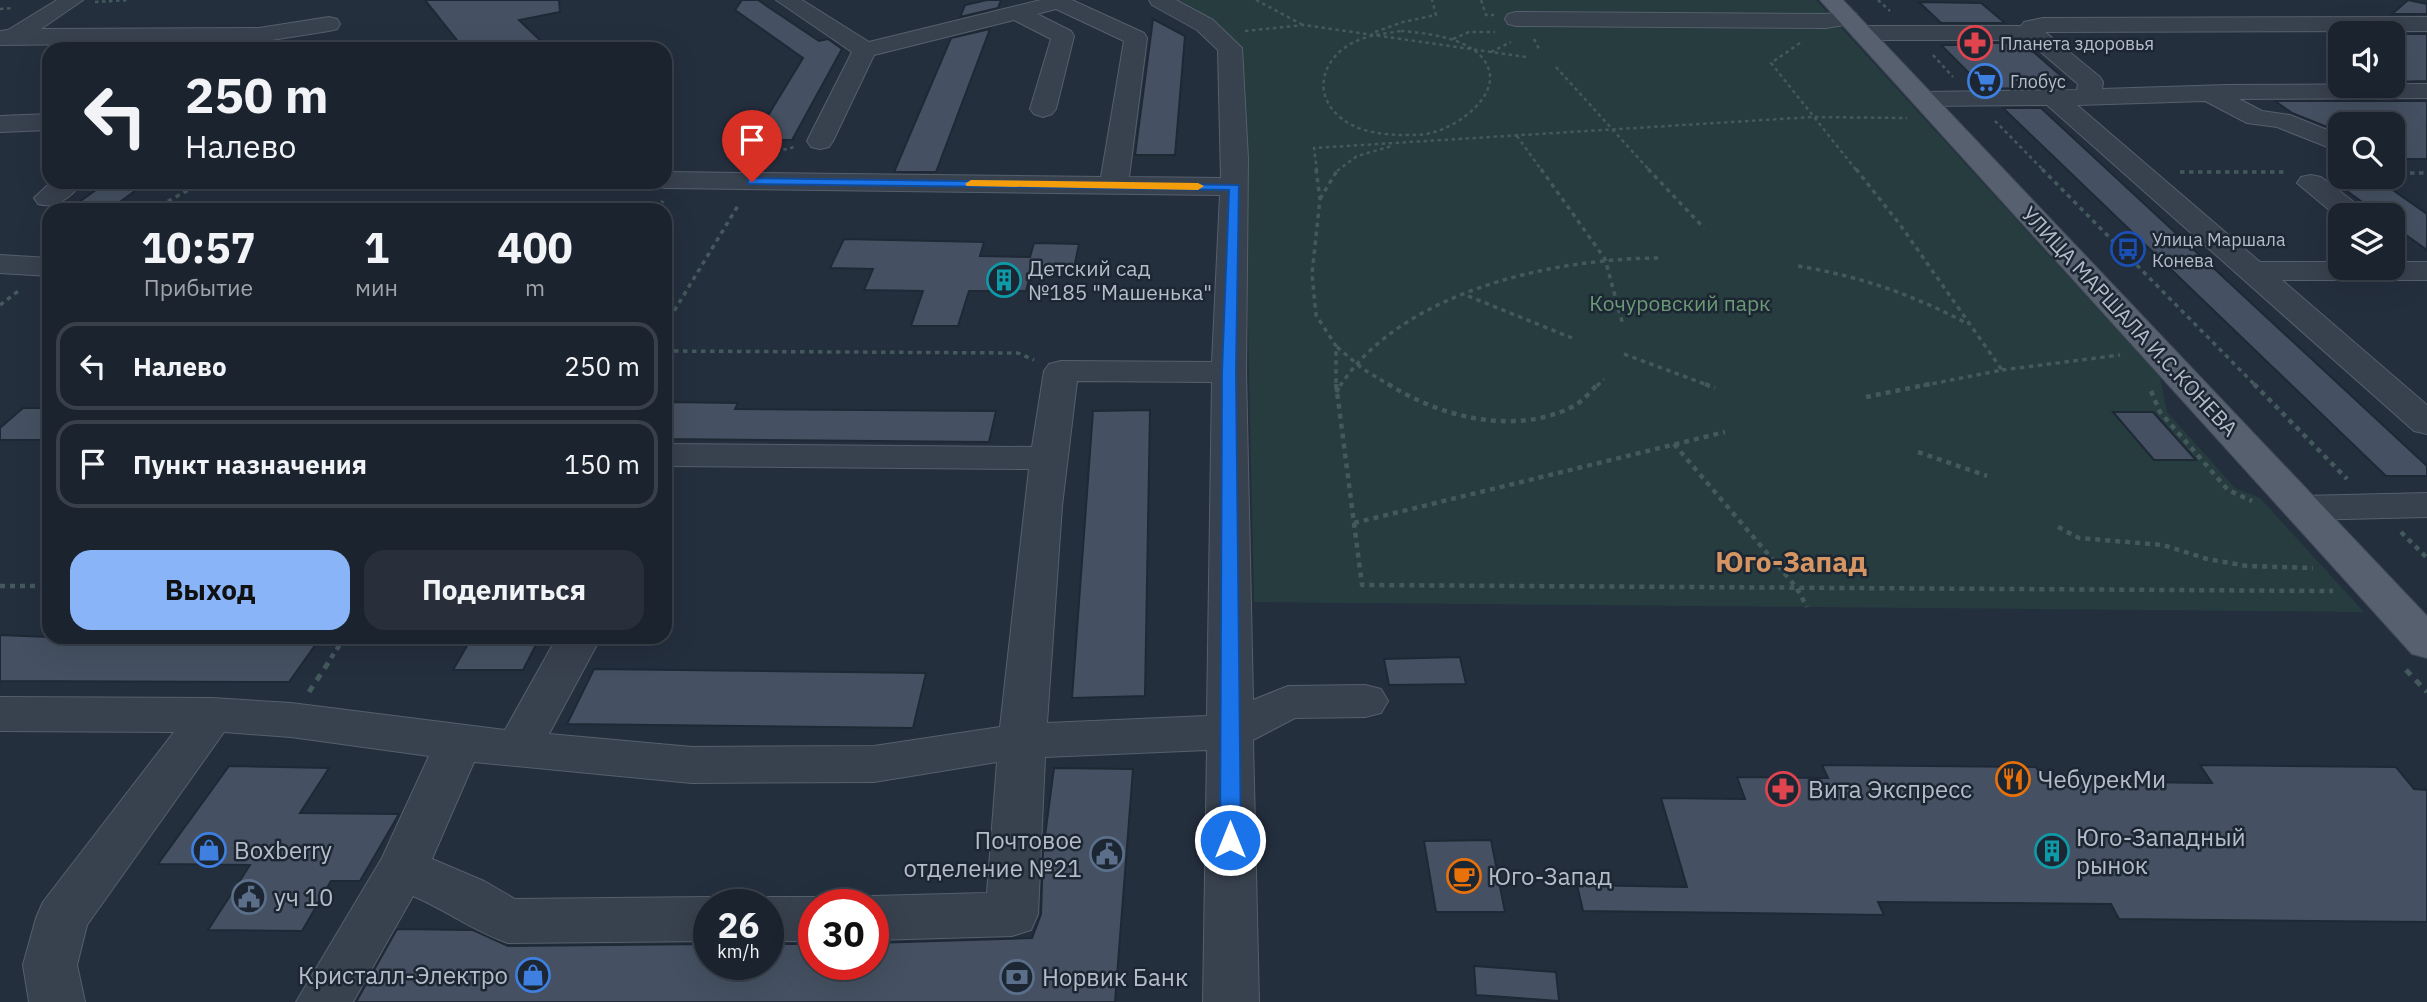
<!DOCTYPE html>
<html lang="ru">
<meta charset="utf-8">
<style>
body{margin:0;font-family:"IBM Plex Sans",sans-serif;background:#282f3a;color:#f1f3f6;height:100vh;display:flex;flex-direction:column;font-size:26px;white-space:nowrap}
*{box-sizing:border-box;margin:0}
p{font-size:23px;color:#a0a4aa}
.icon{flex:none;width:38px;height:38px;fill:none;stroke:currentColor;stroke-width:2;stroke-linecap:round;stroke-linejoin:round}
.map{position:relative;flex:1;overflow:hidden}
.details{position:absolute;left:42px;top:203px;width:630px;height:441px;display:flex;flex-direction:column;background:#1b232e;border-radius:21px;box-shadow:0 7px 28px #0002,0 0 0 2px #39404a}
.details>*{flex:none}
.guide{position:absolute;left:42px;top:42px;width:630px;height:147px;border-radius:21px;box-shadow:0 7px 28px #0002,0 0 0 2px #39404a;background:#1b232e;color:#f1f3f6;overflow:hidden}
.fabs{position:absolute;left:2328px;top:21px;display:grid;gap:14px}
.fabs a{display:grid;place-items:center;width:77px;height:77px;border-radius:14px;background:#1b232e;box-shadow:0 7px 28px #0002,0 0 0 2px #39404a;font-size:35px}
.speed{position:absolute;left:693px;top:889px;display:flex;gap:14px;font-size:35px;font-weight:700;text-align:center}
.speed>*{display:grid;place-content:center;width:91px;height:91px;border-radius:50%;background:#1b232e;box-shadow:0 7px 28px #0002,0 0 0 2px #39404a;line-height:1}
.speed small{font-size:18px;font-weight:400}
.speed .limit{border:10px solid #d22;background:#fff;color:#111}
.pin{position:absolute;display:grid;place-items:center;width:60px;height:60px;color:#fff;margin:-72px -30px;border-radius:50% 50% 50% 0;rotate:-45deg;box-shadow:0 0 7px #0007}
.pin .icon{rotate:45deg}
.me{position:absolute;width:77px;margin:-38px;rotate:0deg;stroke-linejoin:round;filter:drop-shadow(0 0 5px #0008)}
.turn{display:flex;align-items:center;gap:24px;height:147px;padding:0 28px;font-size:32px}
.turn .icon{width:91px;height:91px;stroke-width:2.5}
.turn b{display:block;font-size:49px;line-height:60px}
.eta{display:flex;justify-content:space-evenly;align-items:center;height:119px;text-align:center}
.eta b{font-size:42px;font-weight:700;line-height:49px}
.button{display:flex;gap:14px;margin-top:auto;padding:14px 28px}
.button a{flex:1;height:80px;border-radius:21px;background:#8ab4f8;color:#111;font-size:28px;font-weight:700;line-height:80px;text-align:center}
.button a+a{background:#282f3a;color:#f1f3f6}
ul{padding:0;list-style:none}
li{display:flex;align-items:center;gap:21px;height:88px;margin:0 14px 10px;padding:0 14px;border:4px solid #39404a;border-radius:21px}
li div{flex:1}
li b{display:block;font-size:26px}
li em{font-style:normal}
.map>svg:first-child{display:block}
.green{fill:#263c3f}
.building{fill:#455162;stroke:#1f2835;stroke-width:2}
.lines{fill:none;stroke-linecap:round;stroke-linejoin:round}
.minor-casing{stroke:#565f6c;stroke-width:2}
.major-casing{stroke:#414a57;stroke-width:2}
.path-far3{stroke:#44595c;stroke-width:2.5;stroke-dasharray:3.5 3.5;stroke-linecap:butt}
.path-far2{stroke:#44595c;stroke-width:3.5;stroke-dasharray:4.5 4.5;stroke-linecap:butt}
.path-far1{stroke:#44595c;stroke-width:4.5;stroke-dasharray:5 5;stroke-linecap:butt}
.path{stroke:#44595c;stroke-width:5;stroke-dasharray:7 7;stroke-linecap:butt}
.minor{fill:#38414e;fill-rule:evenodd}
.major{fill:#56606e;fill-rule:evenodd}
.route{fill:#1a73e8;stroke:#114b97;stroke-width:2}
.slow{fill:#f59e0b}
.labels{text-anchor:middle;dominant-baseline:central;stroke-width:5;stroke-linejoin:round;paint-order:stroke}
.far-poi-label{font-size:18px;fill:#b4bcc9;stroke:#1d2633;text-anchor:start}
.poi-label{font-size:21px;fill:#b4bcc9;stroke:#1d2633;text-anchor:start}
.park-label{font-size:21px;fill:#6b9a76;stroke:#1d2633}
.street-label{font-size:21px;fill:#b4bcc9;stroke:#1d2633}
.near-poi-label{font-size:24px;fill:#b4bcc9;stroke:#1d2633;text-anchor:start}
.district-label{font-size:28px;font-weight:bold;fill:#d59563;stroke:#1d2633}
</style>
<div class="map">
<svg width="2427" height="1002" viewBox="0 0 2427 1002">
<rect width="100%" height="100%" fill="#242f3e"/>
<path class="green" d="M1169 0H1816L2160 377 2167 412 2235 488 2260 498 2364 612 1254 602 1242 48Z"/>
<path class="building" d="M425 0H559L560 12 519 20 544 44 520 49H464Z
M742 0H758L819 41 828 39 842 49 792 140H753L803 58 735 10Z
M987 0H1001L998 8 960 17 965 5Z
M2408 0 2427 4V14H2392Z
M1919 2 1981 3 2005 23H1941Z
M1153 19 1185 36 1175 155H1135Z
M990 29 936 172H894L951 38Z
M2392 34H2427V81L2392 82Z
M1962 43H2023L2068 82H2016L2020 88 1985 89 1941 45H1965Z
M2275 101H2427V159H2392V124H2340V131H2337L2292 113Z
M2003 108H2041L2427 466V476H2386Z
M107 182H147L109 210H68Z
M2340 186H2387L2427 214V250L2392 225V215H2380Z
M844 239 984 242 980 256 1030 257 1034 243 1079 244 1074 268H1032L1026 291H969L958 326H911L923 291 864 290 873 269 830 268Z
M665 402 738 403 735 409 996 411 989 442 665 439Z
M23 408H49V440H0V428Z
M1150 410 1145 696 1072 698 1093 411Z
M2113 412H2153L2196 460H2154Z
M0 635 49 637H321L289 682 0 681Z
M472 637H540L523 670H453Z
M1460 657 1466 684 1389 685 1384 659Z
M594 669 926 673 913 728 567 724Z
M1822 765 2036 767 2044 781 2212 783 2200 765 2396 767 2414 789 2427 790V922L2119 919 2111 904 1878 902 1884 915 1583 911 1577 885 1687 887 1661 798 1745 799 1737 777 1828 778Z
M229 766 329 768 300 813 399 814 360 881H331L302 931 208 930 250 865 158 864Z
M1054 768 1133 769 1115 1002H356L397 929 473 930 508 946 709 944V964H768V944H814V964H873V943L1032 938 1041 914 1043 851Z
M1491 840 1505 912H1436L1424 841Z
M1474 966 1556 972 1559 1001 1476 995Z"/>
<g class="lines">
<g class="minor-casing">
<path id="minor" d="M57 0H83L41 29 259 28 329 17 337 19 340 24 337 29 329 31 259 42 0 45V31L8 30Z
M776 0H802L869 42 1041 0H1072L1144 33 1147 38 1129 177 1221 178 1218 50 1197 30 1152 5 1149 0H1176L1213 20 1242 48 1248 159 1246 372 1253 700 1288 686 1365 685 1381 689 1388 701 1381 713 1365 717 1295 718 1253 740 1259 1002H1203L1207 750 1045 757 1038 914 1031 930 1012 936 873 940V905H853L854 902 873 896 987 893 997 762 874 782 692 783 474 762 432 859 484 881 515 899 709 897 728 905H709V941L508 943C475 932 446 910 413 896L353 1002H296L382 858 429 756 291 737 224 732 87 925 77 965 85 1002H29L23 965 36 918 43 902 174 732 0 731V697L212 698 291 703 505 730 557 637H601L549 734 692 747 874 746 1000 727 1029 469 665 466V444L1032 447 1044 371 1049 364 1061 361 1212 362 1220 195 665 188 655 186 653 182H665V172L1101 177 1124 41 1056 9 1037 14 1071 31 1074 36 1056 109 1052 114 1043 117 1034 114 1030 109 1051 39 1014 20 874 55 833 141 829 147 820 149 811 147 807 141 852 52ZM1077 381 1212 382 1207 716 1047 723 1062 506Z
M1848 11 1856 13 1859 18 1856 23 1826 28 1516 26 1508 24 1505 19 1508 14 1516 12 1826 14Z
M2427 17V31L2045 32 2100 77 2103 82 2102 89 2227 85 2427 84V98L2239 99 2262 111 2290 115 2340 135V152L2277 127 2247 123 2205 101 2077 105 2260 262H2340V268H2392V262H2427V280H2282L2427 405V434L2414 431 2047 105 1923 106 1914 104 1911 99 1914 94 1923 92 2077 90 2078 84 2027 40H1862L1854 38 1851 33 1854 28 1862 26H2021L2024 22 2043 18Z
M49 114V130L0 132V116Z
M2311 175 2321 177 2363 209 2367 215H2340V219L2297 183 2301 177Z
M51 182H82C72 197 56 209 38 204L34 198Z
M0 255 49 258V276L0 273Z
M2427 493V517L2303 520 2289 516 2284 508 2289 500 2303 496Z
M768 897H814L833 905H814V941H768V905H749Z"/>
</g>
<g class="major-casing">
<path id="major" d="M1820 0H1843L2427 616V658L2412 654Z"/>
</g>
<path class="path-far3" d="M1256 0 1303 25
M1481 0 1486 15H1494
M1878 0 1890 11
M95 2 130 0
M0 9 13 8
M1245 31 1304 25 1526 57
M1401 31C1427 33 1474 38 1487 65 1502 95 1458 126 1434 132 1422 136 1409 135 1397 135 1382 134 1364 132 1350 124 1306 99 1321 52 1364 38 1376 34 1389 33 1401 31Z
M1375 32 1403 22 1436 15 1432 0
M1453 39 1469 32H1495
M1534 39 1540 51
M1800 43 1771 63 1857 171
M1491 52 1511 42
M1933 55 1953 77
M1556 67 1650 171
M1995 121 2044 171
M1517 136 1542 171
M756 156 795 147
M1317 171 1314 148 1812 117 1907 118
M1337 171 1357 156 1392 146"/>
<path class="path-far2" d="M1316 169 1320 199 1312 274 1316 315 1336 346V386
M1541 169 1605 259 1623 325
M1648 169 1704 228
M1856 169 1901 226 2002 370 1921 386
M2042 169 2256 386
M2180 172H2286
M2392 173H2427
M1320 199 1338 169
M152 210 203 182
M657 210 663 201
M44 243 46 220
M1798 266C1859 276 1914 295 1968 324
M1468 296 1572 338
M0 305 21 289
M665 326 739 204
M1337 347 1363 369 1391 386
M665 351 1018 353 1034 360
M1624 354 1710 386
M2002 370 2120 355
M1340 386C1403 290 1555 258 1662 258
M1597 386 1604 379"/>
<path class="path-far1" d="M1336 384 1362 585 2333 591
M1388 384C1442 418 1516 436 1574 406 1583 401 1591 391 1598 384
M1705 384 1715 388
M2254 384 2347 479
M2151 391 2160 412 2228 490 2252 501
M1336 392 1341 384
M1866 397 1930 384
M1674 444 1796 587 1807 607
M1918 452 1987 476
M1354 523 1725 432
M2058 527 2079 538 2163 545 2207 559 2247 566 2313 568
M2401 532 2427 558
M0 586H49
M331 658 345 637"/>
<path class="path" d="M2406 670 2427 692
M309 692 332 657"/>
<use href="#minor" class="minor"/>
<use href="#major" class="major"/>
</g>
<path class="route" d="M752 178 1239 185 1236 372 1241 840 1238 846 1230 848 1223 846 1220 840 1222 372 1229 190 748 184V179Z"/>
<path class="slow" d="M971 180 1198 183 1204 186 1198 190 967 186 965 184Z"/>
<defs>
<g id="pharmacy-ring" transform="scale(1.75)"><circle r="9.5" fill="#1d2633" stroke="#e0444e" stroke-width="1.5"/><path d="M-2-6h4v4h4v4h-4v4h-4v-4h-4v-4h4Z" fill="#e0444e"/></g>
<g id="supermarket-ring" transform="scale(1.75)"><circle r="9.5" fill="#1d2633" stroke="#3f7fe0" stroke-width="1.5"/><path d="M-6-5.5h2.5l.6 2H6L4.5 2H-2.5L-4.4-4H-6ZM-1.5 3.2a1.3 1.3 0 1 0 .1 0ZM3 3.2a1.3 1.3 0 1 0 .1 0Z" fill="#3f7fe0"/></g>
<g id="bus-ring" transform="scale(1.75)"><circle r="9.5" fill="#1d2633" stroke="#1a4fb4" stroke-width="1.5"/><path d="M-5-6H5V4H4V6H2V4H-2V6H-4V4H-5ZM-3.5-4V0h7V-4ZM-3.5 1.2v1.5H-2V1.2ZM2 1.2v1.5H3.5V1.2Z" fill="#1a4fb4"/></g>
<g id="building-ring" transform="scale(1.75)"><circle r="9.5" fill="#1d2633" stroke="#0f9aa8" stroke-width="1.5"/><path d="M-4-6H4V6H1V3H-1V6H-4ZM-2.5-4.3h1.7v1.8h-1.7ZM.8-4.3h1.7v1.8H.8ZM-2.5-1h1.7V.8h-1.7ZM.8-1h1.7V.8H.8Z" fill="#0f9aa8"/></g>
<g id="restaurant-ring" transform="scale(1.75)"><circle r="9.5" fill="#1d2633" stroke="#e8710a" stroke-width="1.5"/><path d="M-5-6h1v4h1v-4h1v4h1v-4h1v5L-1.5 .5V6h-2V.5L-5-1ZM5-6V6H3V1.5H1.5Q1.5-4 5-6Z" fill="#e8710a"/></g>
<g id="shop-ring" transform="scale(1.75)"><circle r="9.5" fill="#1d2633" stroke="#3f7fe0" stroke-width="1.5"/><path d="M-5-2.5h2.3a2.7 3.5 0 0 1 5.4 0H5L5.5 6h-11ZM-1.5-2.5h3a1.5 2.3 0 0 0-3 0Z" fill="#3f7fe0"/></g>
<g id="civic-ring" transform="scale(1.75)"><circle r="9.5" fill="#1d2633" stroke="#5c6f8a" stroke-width="1.5"/><path d="M-.6-6.5H3V-4.5H.6V-3L4-1V1h2V6H-6V1h2V-1L-.6-3ZM-1.2 2.5V6h2.4V2.5Z" fill="#5c6f8a"/></g>
<g id="cafe-ring" transform="scale(1.75)"><circle r="9.5" fill="#1d2633" stroke="#e8710a" stroke-width="1.5"/><path d="M-5.5-4.5H6V0H3Q3 3.5 0 3.5H-2.5Q-5.5 3.5-5.5 0ZM3-3.2v2h1.7v-2ZM-6 4.5H4V6H-6Z" fill="#e8710a"/></g>
<g id="bank-ring" transform="scale(1.75)"><circle r="9.5" fill="#1d2633" stroke="#5c6f8a" stroke-width="1.5"/><path d="M-6-4H6V4H-6ZM0-2.3a2.3 2.3 0 1 0 0 4.6a2.3 2.3 0 1 0 0-4.6Z" fill="#5c6f8a"/></g>
</defs>
<g fill-rule="evenodd">
<use href="#pharmacy-ring" x="1975" y="43"/>
<use href="#supermarket-ring" x="1985" y="81"/>
<use href="#bus-ring" x="2128" y="249"/>
<use href="#building-ring" x="1004" y="280"/>
<use href="#restaurant-ring" x="2013" y="779"/>
<use href="#pharmacy-ring" x="1783" y="789"/>
<use href="#shop-ring" x="209" y="850"/>
<use href="#building-ring" x="2052" y="851"/>
<use href="#civic-ring" x="1107" y="854"/>
<use href="#cafe-ring" x="1464" y="876"/>
<use href="#civic-ring" x="249" y="897"/>
<use href="#shop-ring" x="533" y="975"/>
<use href="#bank-ring" x="1017" y="977"/>
</g>
<g class="labels">
<g class="far-poi-label">
<text x="2000" y="43">Планета здоровья</text>
<text x="2010" y="81">Глобус</text>
<text x="2152" y="239">Улица Маршала<tspan x="2152" dy="21">Конева</tspan></text>
</g>
<g class="poi-label">
<text x="1028" y="268">Детский сад<tspan x="1028" dy="24">№185 "Машенька"</tspan></text>
</g>
<g class="park-label">
<text x="1680" y="303">Кочуровский парк</text>
</g>
<g class="street-label">
<text transform="translate(2130 321) rotate(47)">УЛИЦА МАРШАЛА И.С.КОНЕВА</text>
</g>
<g class="near-poi-label">
<text x="2038" y="779">ЧебурекМи</text>
<text x="1808" y="789">Вита Экспресс</text>
<text x="2076" y="837">Юго-Западный<tspan x="2076" dy="28">рынок</tspan></text>
<text x="1082" y="840" text-anchor="end">Почтовое<tspan x="1082" dy="28">отделение №21</tspan></text>
<text x="234" y="850">Boxberry</text>
<text x="1488" y="876">Юго-Запад</text>
<text x="274" y="897">уч 10</text>
<text x="508" y="975" text-anchor="end">Кристалл-Электро</text>
<text x="1042" y="977">Норвик Банк</text>
</g>
<g class="district-label">
<text x="1791" y="561">Юго-Запад</text>
</g>
</g>
</svg>
<div class="fabs">
<a><svg class="icon" aria-label="sound" viewBox="0 0 24 24"><path d="M4 9h4l5-4v14l-5-4H4zM17 9q2 3 0 6"/></svg></a>
<a><svg class="icon" aria-label="search" viewBox="0 0 24 24"><circle cx="10" cy="10" r="6"/><path d="M15 15l6 6"/></svg></a>
<a><svg class="icon" aria-label="layers" viewBox="0 0 24 24"><path d="M12 4l9 5-9 5-9-5zM3 14l9 5 9-5"/></svg></a>
</div>
<div class="speed"><div>26<small>km/h</small></div><div class="limit">30</div></div>
<div class="pin" style="left:752px;top:182px;background:#d93025"><svg class="icon" aria-label="arrive" viewBox="0 0 24 24"><path d="M6 21V4h12l-3 4 3 4H6"/></svg></div>
<svg class="me" style="left:1230px;top:840px" viewBox="-20 -20 40 40"><circle r="17" fill="#1a73e8" stroke="#fff" stroke-width="3"/><path d="M0-11L8 9 0 5-8 9z" fill="#fff"/></svg>
<div class="guide">
<div class="turn"><svg class="icon" aria-label="left" viewBox="0 0 24 24"><path d="M17 20v-9H6M10 6l-5 5 5 5"/></svg><div><b>250 m</b>Налево</div></div>
</div>
<section class="details">
<div class="eta">
<div><b>10:57</b><p>Прибытие</p></div>
<div><b>1</b><p>мин</p></div>
<div><b>400</b><p>m</p></div>
</div>
<ul>
<li><svg class="icon" aria-label="left" viewBox="0 0 24 24"><path d="M17 20v-9H6M10 6l-5 5 5 5"/></svg><div><b>Налево</b></div><em>250 m</em></li>
<li><svg class="icon" aria-label="arrive" viewBox="0 0 24 24"><path d="M6 21V4h12l-3 4 3 4H6"/></svg><div><b>Пункт назначения</b></div><em>150 m</em></li>
</ul>
<div class="button"><a>Выход</a><a>Поделиться</a></div>
</section>
</div>
